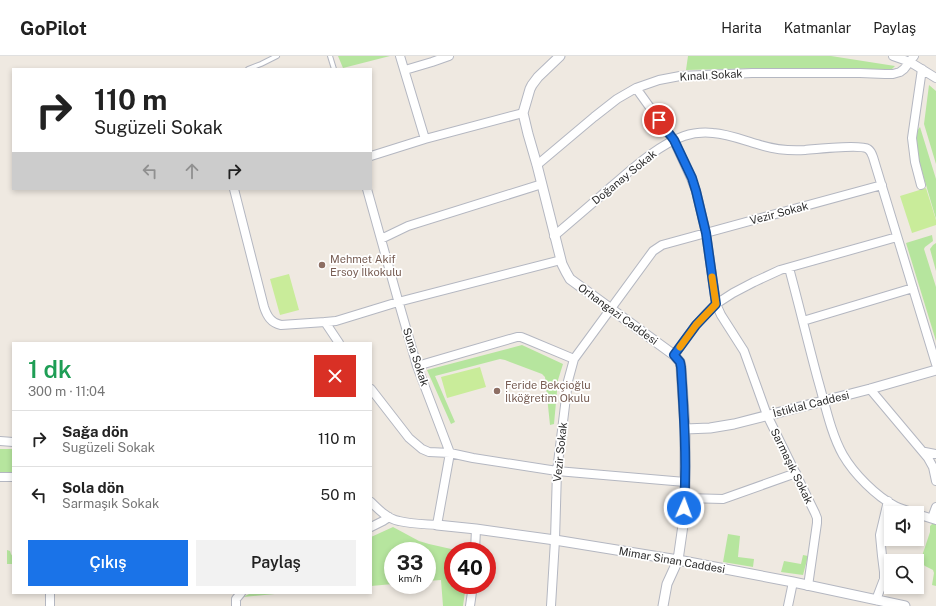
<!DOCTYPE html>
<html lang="tr">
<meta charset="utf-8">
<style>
body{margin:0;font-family:"Public Sans",sans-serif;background:#f2f2f2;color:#222;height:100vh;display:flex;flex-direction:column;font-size:15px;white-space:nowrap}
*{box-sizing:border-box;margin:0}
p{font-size:13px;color:#767676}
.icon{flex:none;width:22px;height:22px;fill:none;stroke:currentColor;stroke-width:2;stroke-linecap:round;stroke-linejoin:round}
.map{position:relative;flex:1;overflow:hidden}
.details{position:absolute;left:12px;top:286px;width:360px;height:252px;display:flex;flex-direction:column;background:#fff;border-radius:0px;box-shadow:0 2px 6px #0003}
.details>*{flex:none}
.top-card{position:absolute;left:12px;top:12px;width:360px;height:122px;border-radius:0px;box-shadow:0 2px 6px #0003;background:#fff;color:#222;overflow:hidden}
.tools{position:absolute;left:884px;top:450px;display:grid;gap:8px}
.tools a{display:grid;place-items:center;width:40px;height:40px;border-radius:0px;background:#fff;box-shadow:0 2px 6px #0003;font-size:20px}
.speed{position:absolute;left:384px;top:486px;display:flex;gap:8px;font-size:20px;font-weight:700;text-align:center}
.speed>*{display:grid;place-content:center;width:52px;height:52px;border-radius:50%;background:#fff;box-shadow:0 2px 6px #0003;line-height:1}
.speed small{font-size:10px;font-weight:400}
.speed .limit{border:6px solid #d22;background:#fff;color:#111}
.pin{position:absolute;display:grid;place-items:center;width:34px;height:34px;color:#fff;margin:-17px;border:2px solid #fff;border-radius:50%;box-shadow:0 1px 4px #0007}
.me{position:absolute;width:44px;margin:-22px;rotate:2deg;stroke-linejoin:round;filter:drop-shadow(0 0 3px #0008)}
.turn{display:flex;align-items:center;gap:14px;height:84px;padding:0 16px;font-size:18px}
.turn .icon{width:52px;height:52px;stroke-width:2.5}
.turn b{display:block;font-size:28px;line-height:34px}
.lanes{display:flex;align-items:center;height:38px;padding:0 16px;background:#0003;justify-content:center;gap:20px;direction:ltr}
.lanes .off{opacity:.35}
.round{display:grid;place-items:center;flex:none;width:42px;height:42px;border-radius:0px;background:#f2f2f2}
.headline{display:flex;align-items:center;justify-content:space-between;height:68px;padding:0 16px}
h1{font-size:24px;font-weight:600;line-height:30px;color:#1e9e55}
.button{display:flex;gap:8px;margin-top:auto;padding:8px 16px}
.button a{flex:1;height:46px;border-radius:0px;background:#1a73e8;color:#fff;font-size:16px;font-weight:600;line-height:46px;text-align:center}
.button a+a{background:#f2f2f2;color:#222}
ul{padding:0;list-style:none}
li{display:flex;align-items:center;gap:12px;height:56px;padding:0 16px;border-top:1px solid #e0e0e0}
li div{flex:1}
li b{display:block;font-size:15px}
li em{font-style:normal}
header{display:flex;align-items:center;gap:24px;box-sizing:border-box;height:56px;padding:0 20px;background:#fff;border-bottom:1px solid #e0e0e0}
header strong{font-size:19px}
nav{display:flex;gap:22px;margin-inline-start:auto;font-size:14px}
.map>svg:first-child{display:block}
.green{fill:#b6e59e}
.pitch{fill:#c9ec9a}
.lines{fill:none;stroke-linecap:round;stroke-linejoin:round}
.service-casing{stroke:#b4b7c1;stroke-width:6}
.minor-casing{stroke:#b4b7c1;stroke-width:10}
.tertiary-casing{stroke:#b4b7c1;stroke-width:11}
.service{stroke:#fff;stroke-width:4}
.minor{stroke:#fff;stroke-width:8}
.tertiary{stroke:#fff;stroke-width:9}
.route-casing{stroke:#114b97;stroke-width:10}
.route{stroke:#1a73e8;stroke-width:7}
.slow{stroke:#f59e0b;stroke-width:7}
.education-dot{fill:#8d6e63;stroke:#fff;stroke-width:1.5}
.labels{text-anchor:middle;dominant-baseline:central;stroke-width:3.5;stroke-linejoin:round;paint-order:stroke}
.street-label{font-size:11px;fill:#2e2e2e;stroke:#fff}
.education-label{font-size:11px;fill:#785e54;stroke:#fff;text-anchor:start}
</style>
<header>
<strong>GoPilot</strong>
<nav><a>Harita</a><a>Katmanlar</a><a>Paylaş</a></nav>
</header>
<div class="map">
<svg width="936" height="550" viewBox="0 0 936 550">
<rect width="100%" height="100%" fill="#efe9e1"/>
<path class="green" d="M338 0H390L343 12Z
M688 0H831L895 10 892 13 888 14 768 12 686 14Z
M929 29 936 35V108L924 68Z
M920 71 936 123V163L919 105C917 95 912 79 920 71Z
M932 179 933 185 925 191 924 193 936 231V285L906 187Z
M936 187V215L930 193 933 189Z
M522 289 563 308 558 324 554 368 550 369 545 321 542 318 505 304 500 303 435 320 455 366 451 368 427 314Z
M0 393H13V417H0Z
M933 467H936V530L932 529 934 517 933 514 925 510 922 507V500L930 476V470Z
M393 471 419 485 429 488 460 495H453V529H466L463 550H443L441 524 427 525V495H393V528L371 530V481Z
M728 478 740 480 738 501 754 503 753 511 723 506Z
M7 494 10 495 11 498 13 501V508H7Z
M803 499 808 500 803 519 781 516 784 505 801 508Z
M251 537H285L243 541Z"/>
<path class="pitch" d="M926 132 936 164V169L912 177 900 140Z
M289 218 299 254 280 259 270 223Z
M480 311 486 331 447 342 441 321Z"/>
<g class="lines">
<g class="service-casing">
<path id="service" d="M330 0 334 13
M248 13 261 8 277 0"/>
</g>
<g class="minor-casing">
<path id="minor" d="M400 0 425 83
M893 0 910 6 936 22
M405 14 432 6 449 0
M636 32 674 85 691 122 696 135 706 177 716 248 721 259 744 295 767 359 815 457 817 462V467L808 530
M371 100 425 83 523 57
M537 109 594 61 617 43 636 32 659 24 680 20 752 17H860L885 18H893L900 16 904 13 914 0
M921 129 915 106 912 82 922 13
M234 133 264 251C267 260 271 267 281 269L325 266 339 287
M367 133 398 244 417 310 450 397 437 469C424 468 411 468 399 465 388 463 379 454 371 446
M554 180C574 163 593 147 612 130 632 113 658 89 684 80 693 77 703 76 713 77 728 78 743 84 757 88 772 93 789 95 805 94 816 93 861 88 868 93 871 95 872 98 873 101L936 308
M381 183 408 170 542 128
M789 212C799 249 808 287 818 324 825 348 831 378 843 399 854 418 876 440 895 450 901 453 908 455 915 457
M803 265 913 232
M325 266 336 265 398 246 561 204
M674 299 696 269 706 258 716 248 733 237 754 226 780 214 897 181
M417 310 517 281H521L526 283 574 303
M371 333 409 382 422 393 429 396 450 397 473 402 557 415 685 426
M870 333 928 402 933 411 936 425
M0 385 13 386
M925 396 936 398
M0 421H13
M685 442 723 443 796 417
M917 458 936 464
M932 462 936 451
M371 471 383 465 389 461
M475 495 476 473
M876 544 884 523V516L882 500 880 479 888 445
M50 550V537
M236 550V543L241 537
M470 550 473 529
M551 550 555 484 557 415 568 325 574 303 653 195 662 189 882 129
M788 550 793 526"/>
</g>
<g class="tertiary-casing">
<path id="tertiary" d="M560 0 538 21 532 29 530 33 523 57 528 78 537 109 562 208 566 216 570 223 674 299 680 306 681 311 685 373V426L684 462 678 504 667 528 663 550
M685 373 710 372 734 368 870 333 936 314
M437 469 476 473 555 484 678 504 793 526 905 550"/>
</g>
<use href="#service" class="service"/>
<use href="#minor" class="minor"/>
<use href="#tertiary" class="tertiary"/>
</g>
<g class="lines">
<g class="route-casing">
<path id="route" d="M659 64 674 84 692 122 696 135 706 177 716 248 696 269 674 299 680 306 681 311C684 358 687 405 684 452"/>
</g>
<use href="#route" class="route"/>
<path class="slow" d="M680 291 696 269 716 248 712 221"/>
</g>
<g class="education-dot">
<circle cx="322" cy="209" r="4"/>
<circle cx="497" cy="335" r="4"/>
</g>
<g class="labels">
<g class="street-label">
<text transform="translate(711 19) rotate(-3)">Kınalı Sokak</text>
<text transform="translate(624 121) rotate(-39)">Doğanay Sokak</text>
<text transform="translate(779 157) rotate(-15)">Vezir Sokak</text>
<text transform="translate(618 258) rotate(36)">Orhangazi Caddesi</text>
<text transform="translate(416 301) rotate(72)">Suna Sokak</text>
<text transform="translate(811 348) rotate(-14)">İstiklal Caddesi</text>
<text transform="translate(560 396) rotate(-84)">Vezir Sokak</text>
<text transform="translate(792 410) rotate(64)">Sarmaşık Sokak</text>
<text transform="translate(672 504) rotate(10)">Mimar Sinan Caddesi</text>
</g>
<g class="education-label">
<text x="330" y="203">Mehmet Akif<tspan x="330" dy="13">Ersoy İlkokulu</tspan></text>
<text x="505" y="329">Feride Bekçioğlu<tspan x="505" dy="13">İlköğretim Okulu</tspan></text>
</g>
</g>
</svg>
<div class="tools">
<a><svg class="icon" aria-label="sound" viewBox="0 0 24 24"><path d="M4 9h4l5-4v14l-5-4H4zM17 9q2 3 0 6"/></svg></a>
<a><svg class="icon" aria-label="search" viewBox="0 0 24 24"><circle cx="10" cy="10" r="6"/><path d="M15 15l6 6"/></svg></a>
</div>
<div class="speed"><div>33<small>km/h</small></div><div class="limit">40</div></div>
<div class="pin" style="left:659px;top:64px;background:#d93025"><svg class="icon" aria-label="arrive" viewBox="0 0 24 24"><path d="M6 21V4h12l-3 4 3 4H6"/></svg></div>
<svg class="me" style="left:684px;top:452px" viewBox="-20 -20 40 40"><circle r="17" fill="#1a73e8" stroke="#fff" stroke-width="3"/><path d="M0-11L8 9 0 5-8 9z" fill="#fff"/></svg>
<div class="top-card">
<div class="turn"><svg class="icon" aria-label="right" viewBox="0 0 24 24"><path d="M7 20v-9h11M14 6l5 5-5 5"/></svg><div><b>110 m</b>Sugüzeli Sokak</div></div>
<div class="lanes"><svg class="icon off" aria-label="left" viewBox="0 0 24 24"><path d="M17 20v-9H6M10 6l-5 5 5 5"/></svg><svg class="icon off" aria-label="ahead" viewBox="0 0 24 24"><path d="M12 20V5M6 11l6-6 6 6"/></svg><svg class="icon" aria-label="right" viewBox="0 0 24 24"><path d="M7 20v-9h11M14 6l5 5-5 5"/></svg></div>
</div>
<section class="details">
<div class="headline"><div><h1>1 dk</h1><p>300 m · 11:04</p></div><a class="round" style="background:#d93025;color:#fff"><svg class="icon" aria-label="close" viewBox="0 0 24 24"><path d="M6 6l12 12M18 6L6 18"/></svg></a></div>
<ul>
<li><svg class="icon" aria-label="right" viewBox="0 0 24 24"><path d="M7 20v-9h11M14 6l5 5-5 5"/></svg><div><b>Sağa dön</b><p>Sugüzeli Sokak</p></div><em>110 m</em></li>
<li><svg class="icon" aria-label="left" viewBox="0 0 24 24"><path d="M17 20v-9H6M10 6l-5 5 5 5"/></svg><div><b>Sola dön</b><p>Sarmaşık Sokak</p></div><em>50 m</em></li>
</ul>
<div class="button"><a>Çıkış</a><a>Paylaş</a></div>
</section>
</div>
